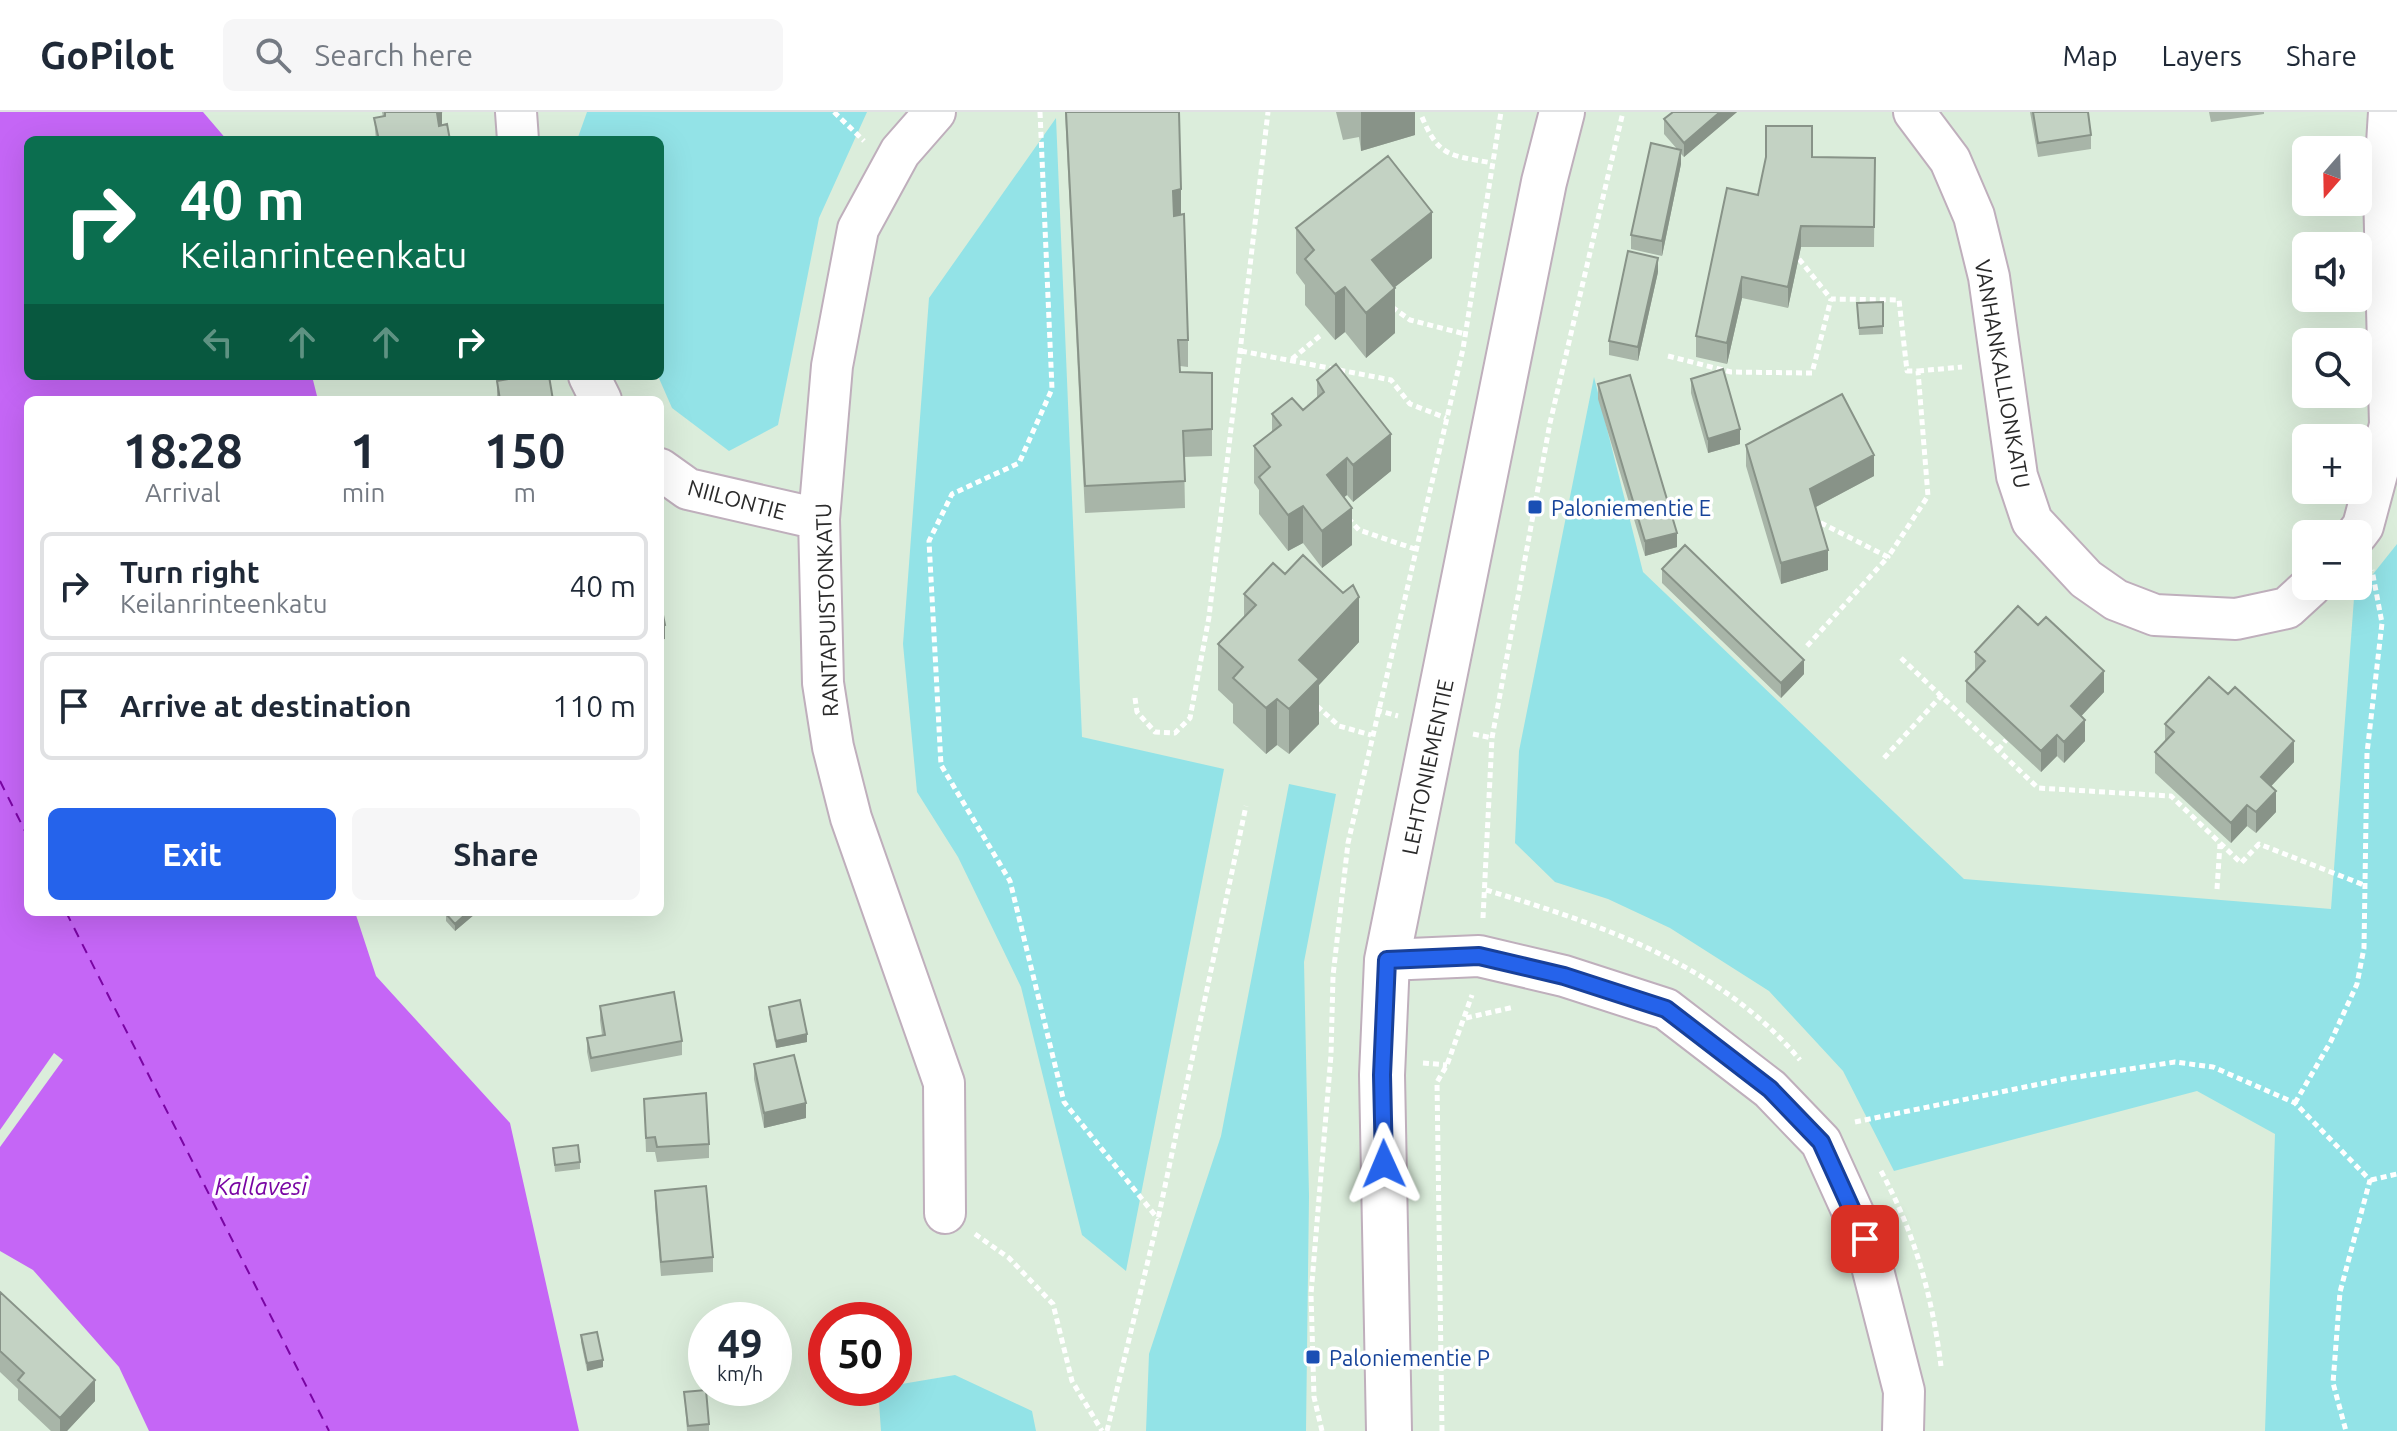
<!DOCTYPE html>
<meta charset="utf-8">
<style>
body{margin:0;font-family:Ubuntu,sans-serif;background:#f6f6f7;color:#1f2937;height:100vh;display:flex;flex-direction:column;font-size:30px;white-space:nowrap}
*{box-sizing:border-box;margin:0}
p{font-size:26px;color:#747a83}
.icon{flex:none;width:44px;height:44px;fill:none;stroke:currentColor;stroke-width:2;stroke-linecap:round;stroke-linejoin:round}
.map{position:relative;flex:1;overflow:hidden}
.side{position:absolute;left:24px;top:284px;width:640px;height:520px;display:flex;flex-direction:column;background:#fff;border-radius:12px;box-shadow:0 8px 32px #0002}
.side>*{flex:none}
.banner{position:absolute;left:24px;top:24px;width:640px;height:244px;border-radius:12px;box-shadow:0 8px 32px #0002;background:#0b6e4f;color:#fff;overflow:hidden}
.needle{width:52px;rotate:200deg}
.buttons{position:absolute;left:2292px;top:24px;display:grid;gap:16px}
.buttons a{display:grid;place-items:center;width:80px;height:80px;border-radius:12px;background:#fff;box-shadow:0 8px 32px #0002;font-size:40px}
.speed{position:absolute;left:688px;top:1190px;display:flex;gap:16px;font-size:40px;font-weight:700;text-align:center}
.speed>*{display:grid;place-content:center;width:104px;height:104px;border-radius:50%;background:#fff;box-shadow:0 8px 32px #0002;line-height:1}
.speed small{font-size:20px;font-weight:400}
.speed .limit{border:12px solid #d22;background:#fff;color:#111}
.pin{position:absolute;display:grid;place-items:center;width:68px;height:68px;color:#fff;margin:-34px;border-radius:16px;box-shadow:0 4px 12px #0006}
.me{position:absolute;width:88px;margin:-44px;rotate:359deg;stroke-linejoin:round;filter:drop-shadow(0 0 6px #0008)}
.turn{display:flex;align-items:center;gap:28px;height:168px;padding:0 24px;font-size:36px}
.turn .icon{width:104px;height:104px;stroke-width:2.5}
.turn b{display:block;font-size:56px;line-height:68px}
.lanes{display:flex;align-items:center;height:76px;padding:0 24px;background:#0003;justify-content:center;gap:40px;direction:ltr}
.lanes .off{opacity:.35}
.eta{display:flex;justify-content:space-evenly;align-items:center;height:136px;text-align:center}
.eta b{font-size:48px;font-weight:700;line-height:56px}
.cta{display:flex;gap:16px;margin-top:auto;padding:16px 24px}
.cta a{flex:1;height:92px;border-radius:12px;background:#2563eb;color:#fff;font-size:32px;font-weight:700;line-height:92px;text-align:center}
.cta a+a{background:#f6f6f7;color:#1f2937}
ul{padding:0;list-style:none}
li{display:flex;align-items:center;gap:24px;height:108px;margin:0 16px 12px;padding:0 8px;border:4px solid #e0e1e3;border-radius:12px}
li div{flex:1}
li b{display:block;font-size:30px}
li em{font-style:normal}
header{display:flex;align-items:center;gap:48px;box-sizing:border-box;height:112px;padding:0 40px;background:#fff;border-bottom:2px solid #e0e1e3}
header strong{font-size:38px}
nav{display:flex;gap:44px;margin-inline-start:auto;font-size:28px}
.search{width:560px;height:72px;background:#f6f6f7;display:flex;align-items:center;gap:20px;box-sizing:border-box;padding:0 28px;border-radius:12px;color:#747a83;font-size:30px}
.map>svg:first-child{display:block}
.green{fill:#93e3e7}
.water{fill:#c566f6}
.pier{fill:#dbeddb}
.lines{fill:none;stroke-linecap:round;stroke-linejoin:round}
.ferry{stroke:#7905a3;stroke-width:2;stroke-dasharray:10 8;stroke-linecap:butt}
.street-casing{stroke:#bfafbc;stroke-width:44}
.secondary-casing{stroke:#bfafbc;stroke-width:48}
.path{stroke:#fff;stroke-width:5;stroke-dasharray:6 4;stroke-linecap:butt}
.street{stroke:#fff;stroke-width:40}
.secondary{stroke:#fff;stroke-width:44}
.wall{fill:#a8b5a8}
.shaded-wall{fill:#889388}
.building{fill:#c3d2c3;stroke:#889388;stroke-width:2}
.route-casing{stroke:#184099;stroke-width:20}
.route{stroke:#2563eb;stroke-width:14}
.transit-dot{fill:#1a4fb4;stroke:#fff;stroke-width:3}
.labels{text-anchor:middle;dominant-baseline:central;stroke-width:7;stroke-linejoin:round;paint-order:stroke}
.street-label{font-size:22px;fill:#2a2a2a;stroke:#fff}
.transit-label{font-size:22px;fill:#164399;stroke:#fff;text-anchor:start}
.water-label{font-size:24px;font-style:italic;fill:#7905a3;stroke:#fff}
</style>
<header>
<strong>GoPilot</strong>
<div class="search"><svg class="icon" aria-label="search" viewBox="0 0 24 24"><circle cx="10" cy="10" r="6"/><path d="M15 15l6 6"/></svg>Search here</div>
<nav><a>Map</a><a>Layers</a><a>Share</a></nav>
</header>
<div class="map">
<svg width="2397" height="1319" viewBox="0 0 2397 1319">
<rect width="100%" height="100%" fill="#dbeddb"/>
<path class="green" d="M587 0H867L819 106 778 313 729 339 672 296 658 264 660 28H577Z
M1056 6 1082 625 1224 657 1126 1159 1082 1123 1021 875 958 745 917 680 903 532 929 186Z
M1594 265 1643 460 1964 767 2331 797 2354 486 2397 432V1319H2265L2275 1022 2197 979 1894 1059 1843 959 1769 879 1670 816 1608 787 1555 770 1515 731 1519 639Z
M1289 672 1336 682 1304 850 1309 1084 1306 1319H1146L1149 1242 1221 1024Z
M955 1263 1032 1299 1036 1319H881L878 1276Z"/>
<path class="water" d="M0 0H203L227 28H28V264H312L318 288H28V800H355L376 864 510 1011 579 1319H149L119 1255 33 1158 0 1139Z"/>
<path class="pier" d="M54 941 63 948 0 1035V1018Z"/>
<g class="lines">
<path class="ferry" d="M0 669 28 725
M66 800 329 1319"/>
<g class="street-casing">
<path id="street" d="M516 0 518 28
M935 0 900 40 858 117 832 254 819 407 823 571 833 635 851 706 944 971 945 1101
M1914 0 1950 48 1974 104 1989 165 2017 364 2032 409 2086 467 2116 488 2155 503 2236 507 2287 496 2311 474
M589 264 601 288
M660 357 688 377 819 407
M2357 422 2363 414 2390 313 2384 79 2389 0
M1387 848 1479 844 1564 864 1666 897 1770 977 1821 1030 1865 1127 1904 1279 1903 1319"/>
</g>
<g class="secondary-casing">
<path id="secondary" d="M1389 1319 1382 963 1387 848 1544 70 1562 0"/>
</g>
<path class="path" d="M834 0 864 29
M1040 0 1052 277 1019 351 952 382 929 429 941 653 1010 769 1064 990 1158 1107
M1422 5C1439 46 1451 43 1492 51
M1799 147 1831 187 1899 188 1907 259H1918L1928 384 1888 445
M1392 195 1410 208 1465 222
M1241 239 1391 268 1410 292 1446 306
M1668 244 1731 260 1812 261 1831 187
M1292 247 1321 223
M1918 259 1962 255
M1348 406 1359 418 1415 437
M1807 534 1888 445 1817 409
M1901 546 2038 676 2171 684 2241 751 2259 732 2364 773
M1135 586 1137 600 1155 620 1175 621 1190 606 1209 505 1268 0
M1317 594 1339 614 1371 623
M1376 598 1398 604
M1473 622 1492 626
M1998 638 2006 628
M1884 646 1942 583
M2217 777 2220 732
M1486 778C1600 812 1721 853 1800 948
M1483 806 1492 626 1550 311 1623 0
M1466 906 1514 895
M1423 951 1447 953
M2295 991 2331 929 2357 872 2364 836 2367 641 2382 511 2372 458
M1855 1010 2064 967 2175 950 2213 955 2295 991 2370 1068 2340 1180 2333 1271 2346 1319
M1881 1059C1915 1122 1932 1183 1941 1254
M2371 1068 2397 1062
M975 1122 1009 1146 1053 1192 1072 1269 1102 1319
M1107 1319 1158 1107 1246 694
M1322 1319 1314 1285 1311 1182 1331 943 1333 864 1348 731 1463 237 1501 0
M1442 1319 1437 970 1447 953 1472 883"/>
<use href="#street" class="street"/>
<use href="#secondary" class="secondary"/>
</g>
<path class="wall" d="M382 0H442V13L450 28H376L374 6 383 5Z
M1065 0H1179L1181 103 1188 228V255L1180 254V260L1212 261V344L1184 345 1185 396 1085 401Z
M1336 0H1416H1415V23L1361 39 1359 25 1343 28Z
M1673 0H1737L1684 45 1681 42V52L1662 144 1631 137V123L1677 37 1664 22V7Z
M2030 0H2088L2091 23V37L2038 45Z
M2209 0H2264V2L2211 10Z
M1812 45 1875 46 1874 135H1801L1788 196 1742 186 1727 252 1696 245V224Z
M1296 116 1432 146 1395 175V221L1366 246 1345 220 1335 228 1305 193V173L1296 161Z
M1658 160 1638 249 1609 243V229Z
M1883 190V222L1859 223 1857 191Z
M1691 267 1740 332 1708 341 1691 281Z
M1317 268 1391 359 1353 390 1347 383 1344 385 1352 433 1322 456 1303 431 1288 439 1259 402V378L1254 371V334L1272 320V302L1303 298 1317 286Z
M497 269 553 288H497Z
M1598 272 1677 435 1645 444 1598 287Z
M1746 333 1874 364 1816 395 1828 458 1781 472 1746 354Z
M1662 457 1804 562 1781 586 1662 471Z
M1285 462 1359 530 1319 573V612L1289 642 1277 633 1266 642 1233 611V592L1218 578V532L1244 506V482Z
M1975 540 2104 580 2081 604 2085 629 2064 651 2057 644 2041 660 1966 590V569L1975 560Z
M2165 612 2294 650 2271 674 2276 700 2256 721 2247 714 2231 731 2155 661V640L2165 630Z
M475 800V802L455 819 446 809V802Z
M600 894 682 929V943L591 960 587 940V926L602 923 600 908Z
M769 895 807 930 776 936 769 902Z
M754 952 806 1006 764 1016 754 967Z
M644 987 709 1032V1046L657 1050 655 1040H646Z
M553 1036 580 1050V1057L555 1060Z
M655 1079 713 1145V1160L661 1164 655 1094Z
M0 1180 95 1289 67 1319H51L18 1288V1277L0 1260Z
M581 1223 603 1255 587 1259 581 1230Z
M684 1280 709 1312V1319H687Z"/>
<path class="shaded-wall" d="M442 0V14L437 16V1Z
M1361 0H1416H1415V23L1361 39Z
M1720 0H1737L1684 45V31Z
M1681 38V52L1662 144V129Z
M1181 77V104L1173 106V79Z
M1432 100V146L1372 193V148Z
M1801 114V135L1788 196V175Z
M1658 146V160L1638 249V235Z
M1742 165V186L1727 252V231Z
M1345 175V220L1335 228V182Z
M1395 176V221L1366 246V201Z
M1740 317V332L1708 341V327Z
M1391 322V359L1353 390V353Z
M1874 343V364L1810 398V377Z
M1347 346V383L1327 399V363Z
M1303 394V431L1288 439V403Z
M1352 396V433L1322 456V419Z
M1677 421V435L1645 444V429Z
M1828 438V458L1781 472V451Z
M1359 485V530L1319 573V612L1289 642V597L1299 548Z
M665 513V527L660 528V514Z
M1804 548V562L1781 586V571Z
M2104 559V580L2071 615V594Z
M1277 587V633L1266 642V596Z
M2085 608V629L2064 651V630Z
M2057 623V644L2041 660V639Z
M2294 629V650L2261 685V665Z
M2276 679V700L2256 721V700Z
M2247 693V714L2231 731V711Z
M468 800H475V802L455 819V812Z
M807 922V930L776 936V929Z
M806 991V1006L764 1016V1001Z
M603 1248V1255L587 1259V1251Z
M95 1268V1289L67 1319H60V1306Z"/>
<path class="building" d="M385 0H442L437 1 439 14 447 12 450 28H379L374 6 385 4Z
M1066 0H1179L1181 77 1173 79 1174 104 1184 102 1188 228H1178L1180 260 1212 261V317L1183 319 1185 369 1085 374Z
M1673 0H1720L1684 31 1664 7Z
M2033 0H2088L2091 23 2038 31Z
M1766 14H1812V45L1875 46 1874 115 1801 114 1788 175 1742 165 1727 231 1696 224 1727 76 1758 83 1766 45Z
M1651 31 1681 38 1662 129 1631 123Z
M1388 44 1432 100 1372 148 1395 176 1366 201 1345 175 1335 182 1305 147 1314 138 1296 116Z
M1628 139 1658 146 1638 235 1609 229Z
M1883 190V214L1859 216 1857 191Z
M1336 252 1391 322 1353 353 1347 346 1327 363 1352 396 1322 419 1303 394 1288 403 1259 365 1270 355 1254 334 1281 313 1272 302 1292 286 1303 298 1324 280 1317 268Z
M1723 257 1740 317 1708 327 1691 267Z
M1630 263 1677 421 1645 429 1598 272Z
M525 264H549L553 288H500L497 269Z
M1842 282 1874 343 1810 377 1828 438 1781 451 1746 333Z
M1685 433 1804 548 1781 571 1662 457Z
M1303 443 1343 481 1353 473 1359 485 1299 548 1319 567 1289 597 1277 587 1266 596 1233 566 1243 555 1218 532 1256 493 1244 482 1273 451 1285 462Z
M660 488 665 513 660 514Z
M2018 494 2038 513 2046 505 2104 559 2071 594 2085 608 2064 630 2057 623 2041 639 1966 569 1985 549 1975 540Z
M2209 565 2228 582 2235 575 2294 629 2261 665 2276 679 2256 700 2247 693 2231 711 2155 640 2174 620 2165 612Z
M449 800H468L455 812 446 802Z
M674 880 682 929 591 946 587 926 605 923 600 894Z
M800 888 807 922 776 929 769 895Z
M794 943 806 991 764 1001 754 952Z
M706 981 709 1032 657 1035 655 1025 646 1026 644 987Z
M578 1033 580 1050 555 1053 553 1036Z
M706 1074 713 1145 661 1150 655 1079Z
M0 1180 95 1268 60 1306 18 1268 24 1261 0 1239Z
M597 1220 603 1248 587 1251 581 1223Z
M706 1278 709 1312 688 1314 684 1280Z"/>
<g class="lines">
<g class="route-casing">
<path id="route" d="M1384 1052 1382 963 1387 848 1479 844 1564 864 1666 897 1770 977 1821 1030 1865 1127"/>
</g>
<use href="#route" class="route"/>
</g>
<g class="transit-dot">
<rect x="1527" y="387" width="16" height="16" rx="4"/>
<rect x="1305" y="1237" width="16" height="16" rx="4"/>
</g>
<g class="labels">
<g class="street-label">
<text transform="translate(2003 262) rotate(80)">VANHANKALLIONKATU</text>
<text transform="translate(737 387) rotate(15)">NIILONTIE</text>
<text transform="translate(826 498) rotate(-92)">RANTAPUISTONKATU</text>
<text transform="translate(1427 655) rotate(-78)">LEHTONIEMENTIE</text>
</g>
<g class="transit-label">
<text x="1551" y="395">Paloniementie E</text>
<text x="1329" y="1245">Paloniementie P</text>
</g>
<g class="water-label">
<text x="261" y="1074">Kallavesi</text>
</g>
</g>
</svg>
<div class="buttons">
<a><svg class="needle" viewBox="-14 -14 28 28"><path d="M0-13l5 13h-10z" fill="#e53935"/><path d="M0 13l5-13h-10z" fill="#747a83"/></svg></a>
<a><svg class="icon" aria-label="sound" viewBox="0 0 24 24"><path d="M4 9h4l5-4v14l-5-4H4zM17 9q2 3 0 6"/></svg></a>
<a><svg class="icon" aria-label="search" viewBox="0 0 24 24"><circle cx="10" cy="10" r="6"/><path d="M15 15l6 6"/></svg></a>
<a>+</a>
<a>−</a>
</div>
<div class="speed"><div>49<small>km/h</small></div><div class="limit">50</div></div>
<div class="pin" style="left:1865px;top:1127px;background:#d93025"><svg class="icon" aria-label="arrive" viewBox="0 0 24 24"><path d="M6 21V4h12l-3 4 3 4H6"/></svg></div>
<svg class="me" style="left:1384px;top:1052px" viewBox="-20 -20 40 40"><path d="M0-17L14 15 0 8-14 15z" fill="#2563eb" stroke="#fff" stroke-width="4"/></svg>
<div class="banner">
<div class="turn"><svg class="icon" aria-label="right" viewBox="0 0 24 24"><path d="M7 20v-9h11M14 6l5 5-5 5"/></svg><div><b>40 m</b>Keilanrinteenkatu</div></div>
<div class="lanes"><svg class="icon off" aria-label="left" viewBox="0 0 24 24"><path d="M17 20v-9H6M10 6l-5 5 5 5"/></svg><svg class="icon off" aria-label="ahead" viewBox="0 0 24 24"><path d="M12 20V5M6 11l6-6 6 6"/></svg><svg class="icon off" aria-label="ahead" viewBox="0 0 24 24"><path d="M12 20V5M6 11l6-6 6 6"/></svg><svg class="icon" aria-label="right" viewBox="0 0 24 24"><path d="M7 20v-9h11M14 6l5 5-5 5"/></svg></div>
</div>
<section class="side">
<div class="eta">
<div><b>18:28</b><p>Arrival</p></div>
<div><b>1</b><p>min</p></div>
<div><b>150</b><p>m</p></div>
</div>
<ul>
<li><svg class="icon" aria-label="right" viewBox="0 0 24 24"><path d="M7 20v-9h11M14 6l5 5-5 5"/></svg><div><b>Turn right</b><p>Keilanrinteenkatu</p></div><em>40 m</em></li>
<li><svg class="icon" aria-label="arrive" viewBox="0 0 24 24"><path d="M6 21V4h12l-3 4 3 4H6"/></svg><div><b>Arrive at destination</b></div><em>110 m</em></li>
</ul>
<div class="cta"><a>Exit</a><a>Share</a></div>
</section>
</div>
